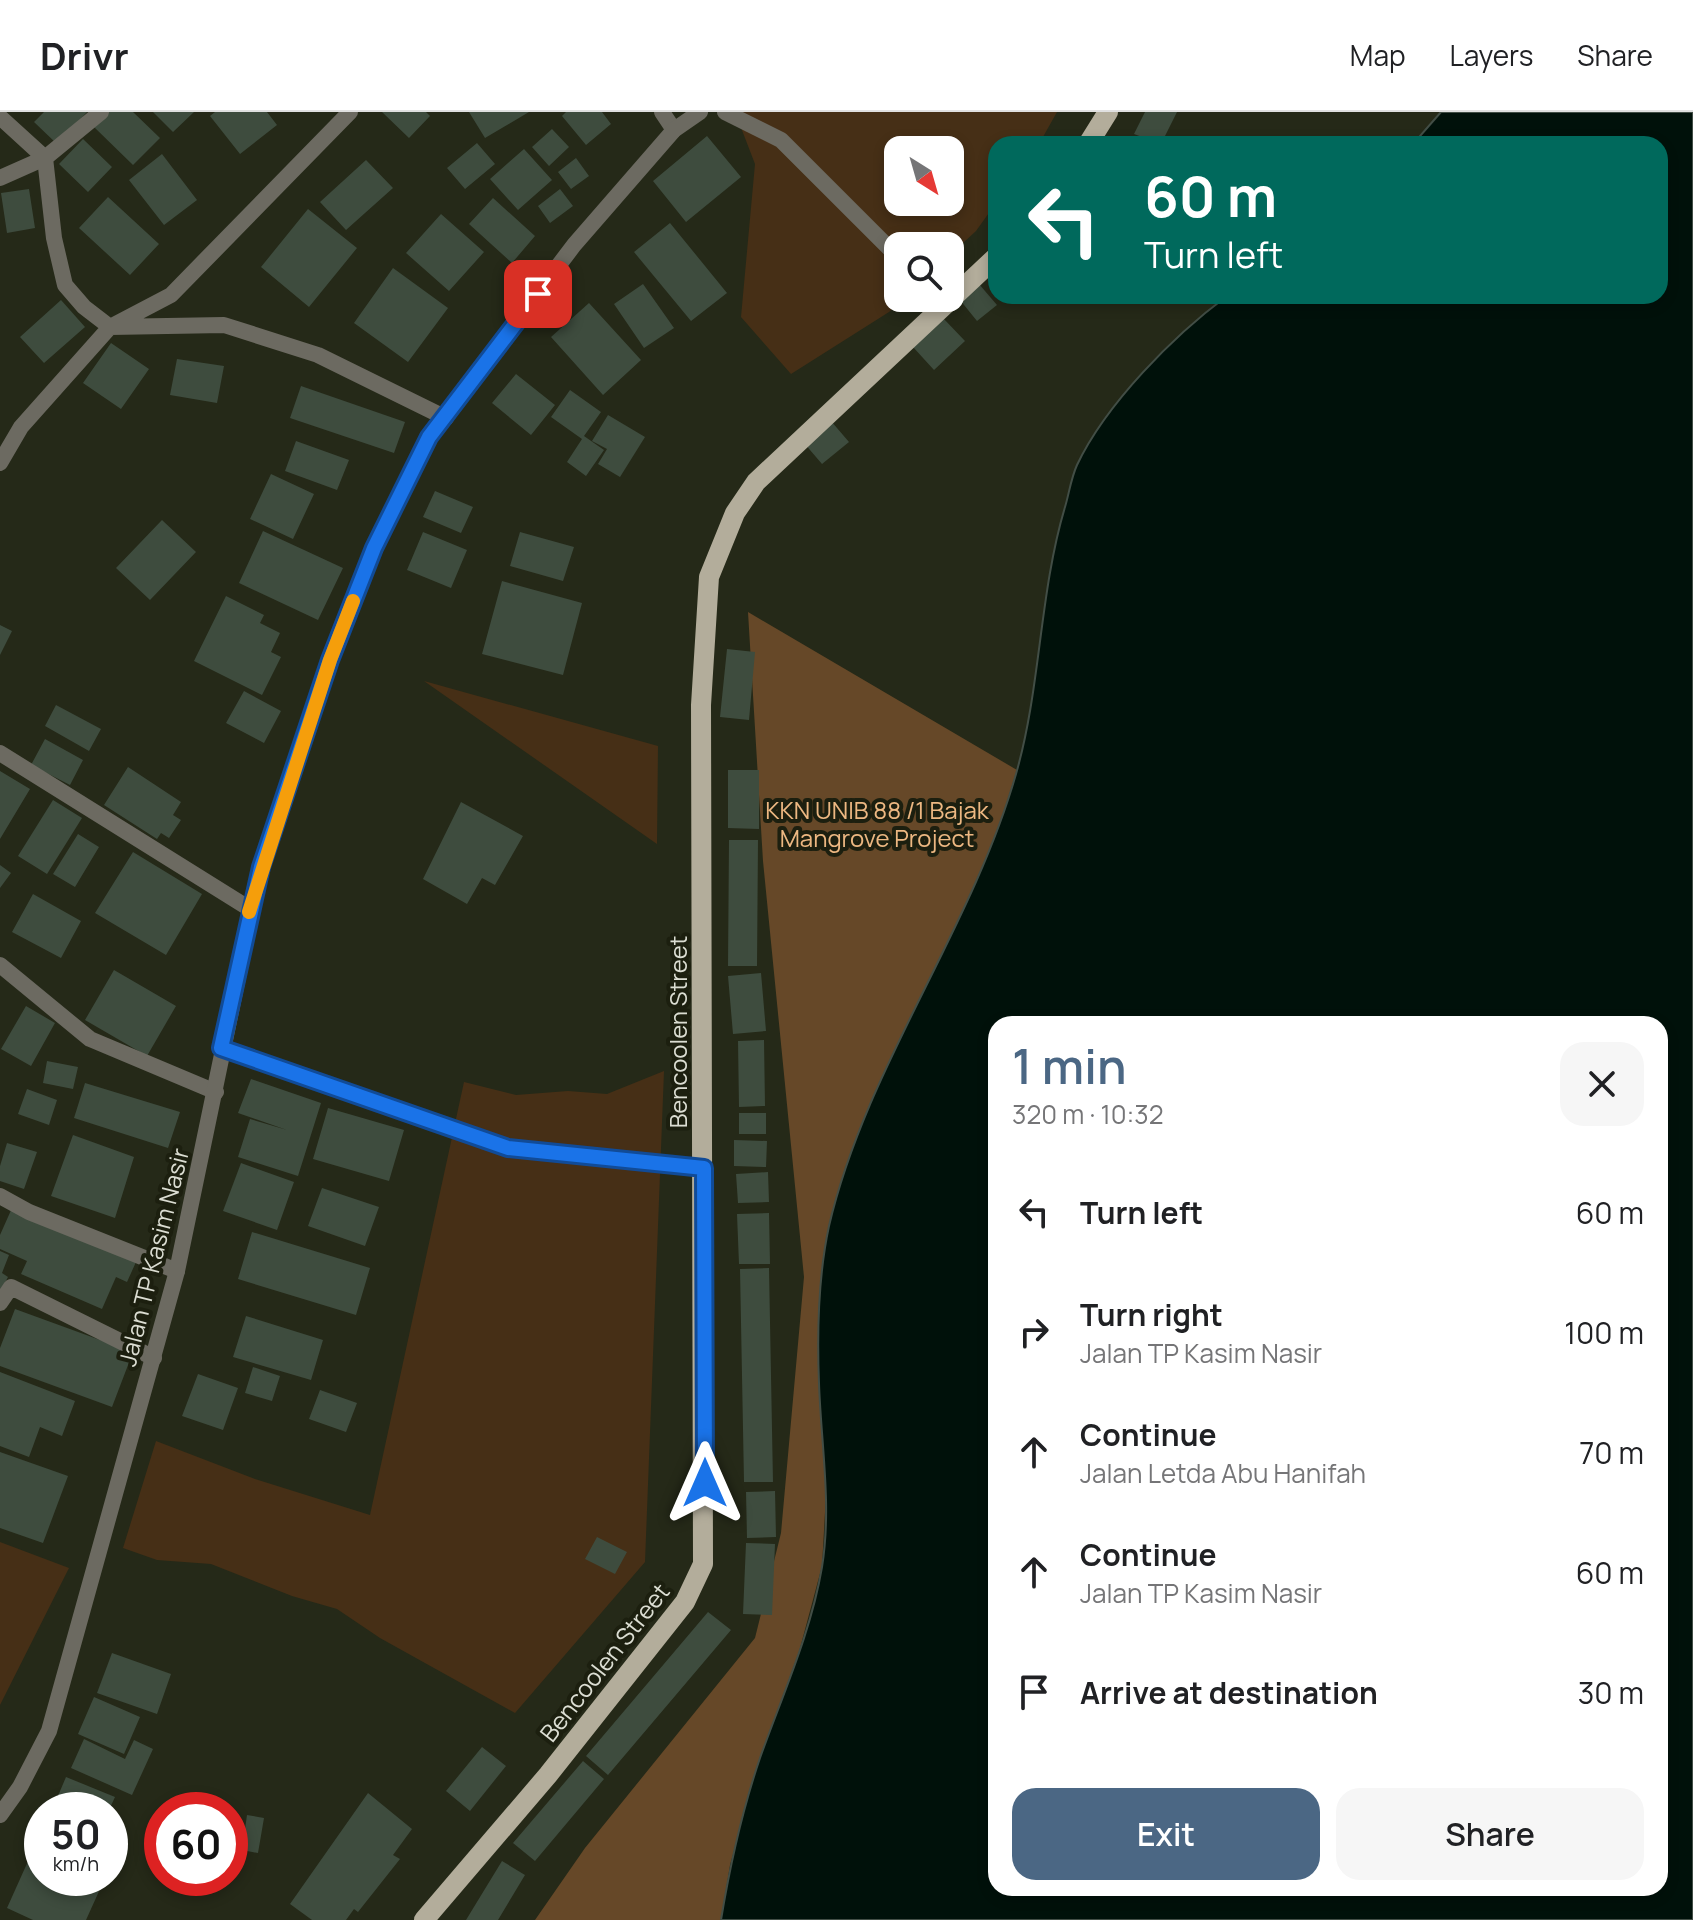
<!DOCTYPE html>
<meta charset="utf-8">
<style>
body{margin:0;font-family:Manrope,sans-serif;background:#f6f6f6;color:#202124;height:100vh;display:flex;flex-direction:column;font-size:30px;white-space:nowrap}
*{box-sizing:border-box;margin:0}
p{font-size:26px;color:#757577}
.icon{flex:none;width:44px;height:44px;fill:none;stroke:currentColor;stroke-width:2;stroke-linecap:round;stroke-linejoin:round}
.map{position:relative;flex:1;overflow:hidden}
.panel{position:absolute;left:988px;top:904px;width:680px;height:880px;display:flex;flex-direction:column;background:#fff;border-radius:24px;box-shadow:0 4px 12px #0003}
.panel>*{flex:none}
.banner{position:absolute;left:988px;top:24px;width:680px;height:168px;border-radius:24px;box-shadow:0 4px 12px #0003;background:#00695c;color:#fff;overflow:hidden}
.needle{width:52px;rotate:143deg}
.controls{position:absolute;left:884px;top:24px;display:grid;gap:16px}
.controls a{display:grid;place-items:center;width:80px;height:80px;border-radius:16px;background:#fff;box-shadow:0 4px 12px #0003;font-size:40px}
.speed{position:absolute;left:24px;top:1680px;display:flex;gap:16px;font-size:40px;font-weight:700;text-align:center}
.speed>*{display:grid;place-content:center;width:104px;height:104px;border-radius:50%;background:#fff;box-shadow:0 4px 12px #0003;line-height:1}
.speed small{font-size:20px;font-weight:400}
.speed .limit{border:12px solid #d22;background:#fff;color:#111}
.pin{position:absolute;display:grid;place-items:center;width:68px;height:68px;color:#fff;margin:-34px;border-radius:16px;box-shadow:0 4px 12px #0006}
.me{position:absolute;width:88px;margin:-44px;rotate:0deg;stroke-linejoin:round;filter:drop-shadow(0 0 6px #0008)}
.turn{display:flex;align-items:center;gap:28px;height:168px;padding:0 24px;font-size:36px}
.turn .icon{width:104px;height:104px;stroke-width:2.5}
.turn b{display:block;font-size:56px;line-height:68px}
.round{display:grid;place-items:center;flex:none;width:84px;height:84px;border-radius:24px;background:#f6f6f6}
.head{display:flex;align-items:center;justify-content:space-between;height:136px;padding:0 24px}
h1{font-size:48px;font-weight:600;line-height:60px;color:#4b6784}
.action{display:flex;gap:16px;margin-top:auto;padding:16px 24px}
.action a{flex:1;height:92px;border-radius:24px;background:#4b6784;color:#fff;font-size:32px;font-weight:600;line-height:92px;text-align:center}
.action a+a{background:#f6f6f6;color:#202124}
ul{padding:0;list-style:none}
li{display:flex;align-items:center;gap:24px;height:120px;padding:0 24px}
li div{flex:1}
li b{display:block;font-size:30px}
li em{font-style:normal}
header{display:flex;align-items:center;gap:48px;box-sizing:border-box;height:112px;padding:0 40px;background:#fff;border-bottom:2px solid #e0e0e0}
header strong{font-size:38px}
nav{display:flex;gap:44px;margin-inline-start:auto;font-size:28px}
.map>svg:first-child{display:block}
.green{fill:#462f16;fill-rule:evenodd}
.forest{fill:#664828}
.water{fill:#00110a;stroke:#424e46;stroke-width:2;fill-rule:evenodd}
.building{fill:#3e4c3e}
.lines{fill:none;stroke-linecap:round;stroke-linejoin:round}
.minor{stroke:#6c6a61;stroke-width:16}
.tertiary{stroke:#6c6a61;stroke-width:16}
.primary{stroke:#b3ad9b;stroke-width:20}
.route-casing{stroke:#114b97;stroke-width:20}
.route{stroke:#1a73e8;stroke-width:14}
.slow{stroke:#f59e0b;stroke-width:14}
.labels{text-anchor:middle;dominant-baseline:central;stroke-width:8;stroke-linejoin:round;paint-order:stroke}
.park-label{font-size:24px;fill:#edb882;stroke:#1c1f0f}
.street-label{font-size:24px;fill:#dbddd2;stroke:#1c1f0f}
</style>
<header>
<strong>Drivr</strong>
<nav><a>Map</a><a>Layers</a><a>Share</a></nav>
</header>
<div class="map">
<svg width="1693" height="1808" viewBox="0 0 1693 1808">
<rect width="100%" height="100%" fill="#252918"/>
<path class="green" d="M735 0H1057L1039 32H996V91L976 119 950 143V134H898V186H904L889 200 791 262 741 205 755 52ZM898 38H950V90H898Z
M424 569 658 634 657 732Z
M664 959 645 1450 515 1601 380 1526 337 1497 292 1484 211 1452 157 1448 123 1436 156 1329 255 1367 370 1403 464 970 516 983 568 979 607 982Z
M0 1430 69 1456 0 1593Z"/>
<path class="forest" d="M748 500 1017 658 990 743 828 1117 819 1192V1272L827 1365 822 1454 799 1540 758 1652 730 1753 721 1808H535L585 1736 755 1526 781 1421 804 1165 763 749Z"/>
<path class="water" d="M1441 0H1693V1808H721C730 1753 742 1699 760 1646 782 1584 811 1521 822 1455 832 1394 821 1332 819 1271 817 1220 818 1165 829 1114 866 955 971 819 1016 662 1041 575 1039 482 1065 395 1069 382 1071 366 1077 353 1106 292 1173 224 1227 184H1660V32H1413ZM996 912H1660V1776H996Z"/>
<path class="building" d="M44 0H87L57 32 34 10Z
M109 0H133L160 26 133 53 94 15Z
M153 0H194L173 20Z
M215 0H267L277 13 240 42 210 4Z
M382 0H426L430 4 409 26Z
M469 0H529L485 26Z
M566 0H602L611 12 586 33 562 4Z
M1145 0H1177L1161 32 1134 22Z
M552 17 569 35 549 54 532 35Z
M707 24 741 65 686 110 653 69Z
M83 27 112 55 88 80 59 52Z
M477 31 495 52 465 77 447 56Z
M524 37 552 68 518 98 490 67Z
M162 42 197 88 164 113 129 68Z
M576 46 589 64 571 77 558 60Z
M366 48 393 76 346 118 320 90Z
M29 77 35 116 7 121 1 81Z
M560 77 573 94 550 111 538 94Z
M108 85 159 132 130 163 79 116Z
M493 86 535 124 512 151 469 112Z
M308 97 357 136 309 195 261 155Z
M441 102 484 140 449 179 406 141Z
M670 111 727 181 691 209 634 140Z
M393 156 448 196 408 250 354 211Z
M643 172 674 216 644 236 614 192Z
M979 172 997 193 977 209 960 188Z
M61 188 85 215 44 251 20 225Z
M589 191 641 248 603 283 551 225Z
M943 206 965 229 934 258 913 235Z
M111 231 149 257 121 297 83 271Z
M177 247 224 254 217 291 170 283Z
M516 262 555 293 531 323 492 291Z
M301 274 405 310 394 341 290 306Z
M570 278 601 300 584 324 604 338 586 364 567 350 582 327 551 305Z
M608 303 645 325 620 365 598 352 607 337 592 329Z
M831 309 849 330 822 352 804 331Z
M296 329 349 348 337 378 285 359Z
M271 362 314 382 293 427 250 407Z
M435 379 473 395 461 421 423 405Z
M162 408 196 440 150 488 116 456Z
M263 419 343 456 318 508 239 471Z
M423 420 467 438 451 476 407 458Z
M520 420 574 435 563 469 510 454Z
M502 469 582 491 563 563 482 542Z
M226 484 264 503 260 511 280 521 271 540 281 545 262 583 194 549Z
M0 513 12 519 0 543Z
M727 537 755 540 749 608 720 605Z
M244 579 281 599 264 631 226 611Z
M56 593 101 617 89 639 45 614Z
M45 627 83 648 70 673 31 653Z
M128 655 181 690 173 703 181 708 169 726 161 721 157 727 104 693Z
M728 658H759V717L728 716Z
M0 659 30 677 0 727Z
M53 688 82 706 47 762 18 744Z
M461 690 523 724 495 773 482 766 467 792 423 767Z
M78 722 99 735 75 775 53 762Z
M729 728H758L757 854H728Z
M133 740 202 782 166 843 95 801Z
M0 753 11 761 0 776Z
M33 782 81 809 61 846 12 820Z
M114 858 176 894 147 944 85 908Z
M761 861 766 919 733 922 728 864Z
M26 894 55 911 31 954 1 937Z
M764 928 765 994 739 995 738 929Z
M47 949 78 955 73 977 43 971Z
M251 967 321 991 298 1064 238 1045 250 1007 287 1018 238 1001Z
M85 971 180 1000 168 1036 74 1006Z
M27 977 57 988 49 1013 18 1002Z
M328 996 404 1018 389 1069 313 1047Z
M739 1001H766V1022H739Z
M73 1023 134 1045 115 1106 51 1084Z
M734 1028 767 1029 766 1055 734 1054Z
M7 1031 37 1040 24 1077 0 1069V1054Z
M241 1051 294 1070 277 1118 223 1099Z
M768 1060 769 1090 738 1091 736 1062Z
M322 1076 379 1095 365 1134 308 1114Z
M12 1096 136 1150 127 1170 116 1165 102 1197 21 1162 27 1149 0 1137V1123Z
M769 1101 770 1152H739L737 1102Z
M252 1120 370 1156 356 1203 238 1167Z
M0 1139 9 1143 2 1161 8 1165 0 1180Z
M769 1156 773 1370H744L740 1157Z
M15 1197 133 1240 112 1295 0 1254V1236Z
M246 1204 323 1228 311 1268 233 1245Z
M253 1255 280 1264 272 1289 245 1281Z
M0 1260 75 1289 62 1324 40 1315 29 1345 0 1334Z
M198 1262 238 1276 223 1318 182 1304Z
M320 1278 357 1291 346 1320 309 1307Z
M0 1340 68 1364 43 1431 0 1416Z
M775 1379 776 1425 747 1426 746 1380Z
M597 1425 627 1440 615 1462 585 1447Z
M746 1431 775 1432 772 1503 743 1502Z
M708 1500 731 1518 608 1663 586 1644Z
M112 1541 171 1562 157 1602 97 1581Z
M94 1585 140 1605 124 1642 78 1622Z
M84 1627 125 1647 134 1628 153 1637 132 1683 71 1656Z
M482 1635 506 1654 470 1699 446 1679Z
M583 1649 604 1667 535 1749 513 1731Z
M66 1665 115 1685 109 1698H52Z
M368 1681 412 1717 393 1743 400 1747 358 1800 354 1797 346 1808H312L290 1792Z
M247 1703 264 1706 258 1741 242 1738Z
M38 1727 42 1729V1766H105L86 1808H33L7 1796Z
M502 1749 525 1763 498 1808H466Z"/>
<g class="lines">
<path class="minor" d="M662 0 674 18
M725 0 781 28 898 145
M0 5 45 46 54 126 65 173 84 195 110 215 224 213 318 243 446 306
M0 66 45 46 101 0
M0 351 21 315 110 215 171 183 350 0
M0 641 250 797
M0 853 90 927 216 980
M221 936 508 1036 704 1056
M0 1084 29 1100 177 1159
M0 1191 11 1175 154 1246"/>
<path class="tertiary" d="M0 1703 20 1675 49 1619 177 1159 261 755 330 548 374 436 429 325 574 133 674 18 700 0"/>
<path class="primary" d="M1088 32 1108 0
M424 1808 548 1663 685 1490 703 1452 701 593 709 465 735 401 756 370 996 145"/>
</g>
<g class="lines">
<g class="route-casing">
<path id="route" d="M538 182 429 325 374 436 330 548 261 755 221 936 508 1036 704 1056 705 1371"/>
</g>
<use href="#route" class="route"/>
<path class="slow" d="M249 800 330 548 353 489"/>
</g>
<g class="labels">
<g class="park-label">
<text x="877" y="697">KKN UNIB 88 /1 Bajak<tspan x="877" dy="28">Mangrove Project</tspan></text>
</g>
<g class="street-label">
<text transform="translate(677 920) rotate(-90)">Bencoolen Street</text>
<text transform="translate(153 1145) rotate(-76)">Jalan TP Kasim Nasir</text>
<text transform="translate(604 1550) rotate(-52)">Bencoolen Street</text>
</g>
</g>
</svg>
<div class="controls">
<a><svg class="needle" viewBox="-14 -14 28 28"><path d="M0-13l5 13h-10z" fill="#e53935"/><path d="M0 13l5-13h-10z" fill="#757577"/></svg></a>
<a><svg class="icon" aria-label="search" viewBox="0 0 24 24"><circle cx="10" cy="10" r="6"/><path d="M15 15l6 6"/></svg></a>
</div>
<div class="speed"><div>50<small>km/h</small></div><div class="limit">60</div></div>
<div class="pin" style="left:538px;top:182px;background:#d93025"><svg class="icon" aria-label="arrive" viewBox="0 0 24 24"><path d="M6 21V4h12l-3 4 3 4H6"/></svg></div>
<svg class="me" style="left:705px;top:1371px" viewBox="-20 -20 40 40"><path d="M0-17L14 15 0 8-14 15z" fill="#1a73e8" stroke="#fff" stroke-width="4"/></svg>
<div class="banner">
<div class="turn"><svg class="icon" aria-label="left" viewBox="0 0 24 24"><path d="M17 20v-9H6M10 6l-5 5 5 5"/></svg><div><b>60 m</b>Turn left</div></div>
</div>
<section class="panel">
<div class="head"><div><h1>1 min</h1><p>320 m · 10:32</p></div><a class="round"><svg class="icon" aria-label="close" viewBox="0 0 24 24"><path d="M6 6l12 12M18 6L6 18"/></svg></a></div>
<ul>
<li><svg class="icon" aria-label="left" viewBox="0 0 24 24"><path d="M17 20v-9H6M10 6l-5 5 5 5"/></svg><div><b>Turn left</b></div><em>60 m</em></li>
<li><svg class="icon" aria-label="right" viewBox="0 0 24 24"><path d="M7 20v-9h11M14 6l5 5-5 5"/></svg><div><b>Turn right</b><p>Jalan TP Kasim Nasir</p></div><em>100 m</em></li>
<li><svg class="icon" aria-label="ahead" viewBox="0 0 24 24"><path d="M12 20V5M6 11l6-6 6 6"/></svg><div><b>Continue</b><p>Jalan Letda Abu Hanifah</p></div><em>70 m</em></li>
<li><svg class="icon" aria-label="ahead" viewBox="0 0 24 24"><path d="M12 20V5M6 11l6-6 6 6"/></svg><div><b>Continue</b><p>Jalan TP Kasim Nasir</p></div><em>60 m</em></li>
<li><svg class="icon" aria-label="arrive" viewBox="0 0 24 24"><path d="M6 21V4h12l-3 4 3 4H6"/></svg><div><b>Arrive at destination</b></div><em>30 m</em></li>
</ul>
<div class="action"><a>Exit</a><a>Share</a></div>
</section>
</div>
